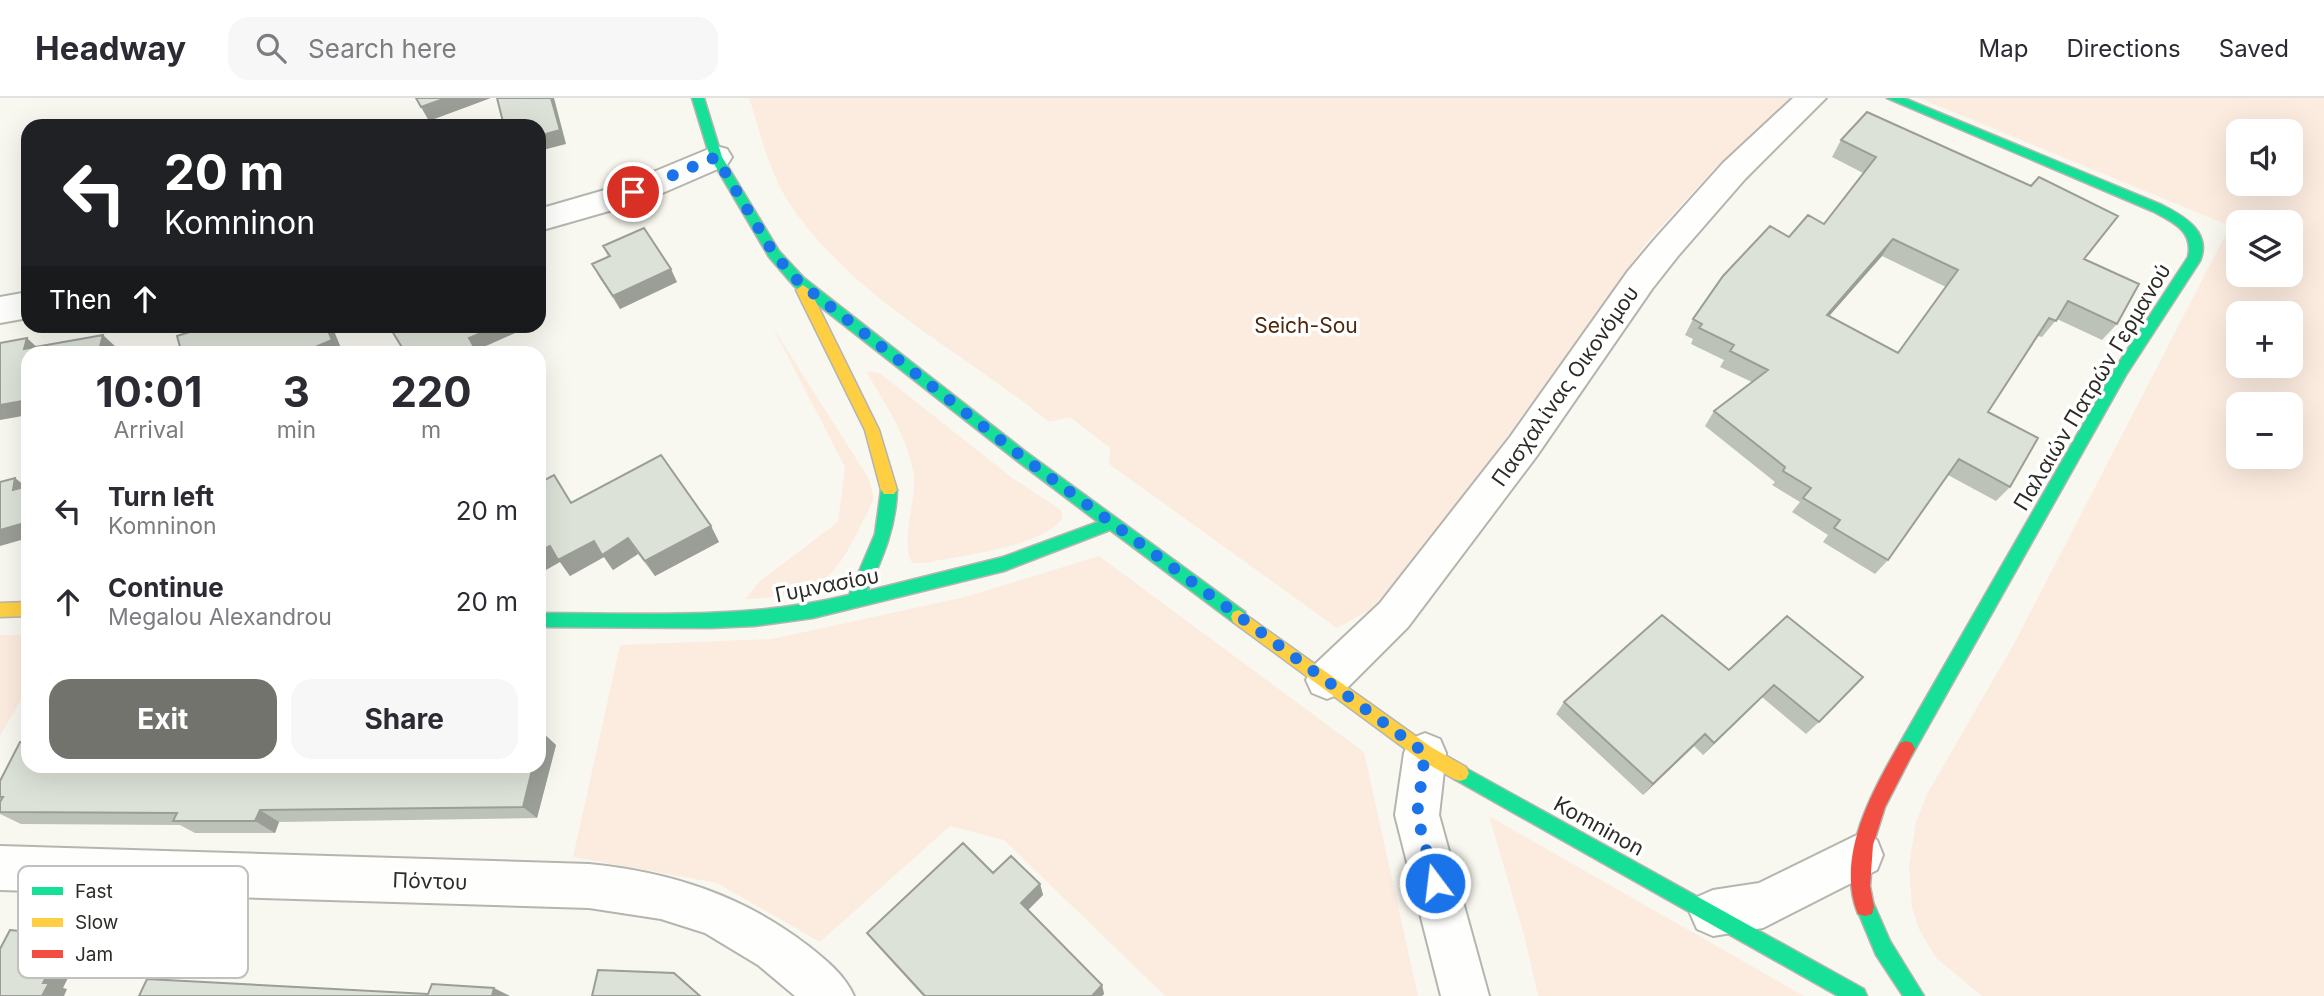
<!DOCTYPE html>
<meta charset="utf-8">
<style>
body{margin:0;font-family:Inter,sans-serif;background:#f7f7f7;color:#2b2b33;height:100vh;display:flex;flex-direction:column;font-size:26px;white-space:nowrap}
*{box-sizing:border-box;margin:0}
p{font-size:23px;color:#7c7c81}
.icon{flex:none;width:38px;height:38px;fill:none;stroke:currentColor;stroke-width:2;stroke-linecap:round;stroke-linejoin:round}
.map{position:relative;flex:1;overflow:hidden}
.details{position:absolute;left:21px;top:248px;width:525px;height:427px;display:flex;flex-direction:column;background:#fff;border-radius:21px;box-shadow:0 7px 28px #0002}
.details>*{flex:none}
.hud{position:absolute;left:21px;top:21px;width:525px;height:214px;border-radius:21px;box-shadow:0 7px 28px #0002;background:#202124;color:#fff;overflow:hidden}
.tools{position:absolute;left:2226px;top:21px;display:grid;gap:14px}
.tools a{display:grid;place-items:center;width:77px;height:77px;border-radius:14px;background:#fff;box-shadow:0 7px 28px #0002;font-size:35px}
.pin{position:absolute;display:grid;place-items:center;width:60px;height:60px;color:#fff;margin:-30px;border:4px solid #fff;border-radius:50%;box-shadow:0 2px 7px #0007}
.me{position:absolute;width:77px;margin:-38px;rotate:345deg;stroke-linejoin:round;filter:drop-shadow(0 0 5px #0008)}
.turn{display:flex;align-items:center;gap:24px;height:147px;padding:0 28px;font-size:32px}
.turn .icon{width:91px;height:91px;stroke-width:2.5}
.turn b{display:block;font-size:49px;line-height:60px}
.then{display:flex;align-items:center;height:66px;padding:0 28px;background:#0003;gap:14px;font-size:26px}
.eta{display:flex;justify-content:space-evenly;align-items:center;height:119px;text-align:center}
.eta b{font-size:42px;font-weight:700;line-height:49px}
.primary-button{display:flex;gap:14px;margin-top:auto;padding:14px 28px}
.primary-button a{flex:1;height:80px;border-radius:21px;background:#73736d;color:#fff;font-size:28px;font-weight:700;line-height:80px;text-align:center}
.primary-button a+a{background:#f7f7f7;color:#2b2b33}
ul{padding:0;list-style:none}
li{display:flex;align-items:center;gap:21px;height:91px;padding:0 28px}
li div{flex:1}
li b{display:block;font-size:26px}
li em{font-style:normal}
header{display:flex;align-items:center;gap:42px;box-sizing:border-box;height:98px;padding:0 35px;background:#fff;border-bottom:2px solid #e1e1e2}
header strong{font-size:33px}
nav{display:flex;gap:38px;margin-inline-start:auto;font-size:24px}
.search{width:490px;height:63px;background:#f7f7f7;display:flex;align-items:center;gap:18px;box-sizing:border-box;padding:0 24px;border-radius:21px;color:#7c7c81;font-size:26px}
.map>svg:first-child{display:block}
.green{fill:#fcece0;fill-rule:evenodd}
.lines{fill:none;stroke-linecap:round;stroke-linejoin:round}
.street-casing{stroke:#b5b5af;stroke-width:4}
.fast-casing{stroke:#b5b5af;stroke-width:3}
.slow-casing{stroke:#b5b5af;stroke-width:3}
.jam-casing{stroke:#b5b5af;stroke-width:3}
.street{fill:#fefefd;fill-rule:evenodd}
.fast{fill:#16e098;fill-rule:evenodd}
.slow{fill:#ffcf43;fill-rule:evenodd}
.jam{fill:#f24e42;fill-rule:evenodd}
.wall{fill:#bdc2b9;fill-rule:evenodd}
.shaded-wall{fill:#9a9e96}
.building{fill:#dce2d7;stroke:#9a9e96;stroke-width:2;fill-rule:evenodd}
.route{stroke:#1a73e8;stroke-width:12;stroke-dasharray:0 21.6}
.labels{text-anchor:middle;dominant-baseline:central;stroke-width:7;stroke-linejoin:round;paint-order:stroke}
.park-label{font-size:21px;fill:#4e2608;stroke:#fff}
.street-label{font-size:21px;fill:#2c2c26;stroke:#fff}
.key{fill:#fff;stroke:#c0c0be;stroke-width:2}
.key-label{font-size:19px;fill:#2c2c26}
</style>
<header>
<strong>Headway</strong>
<div class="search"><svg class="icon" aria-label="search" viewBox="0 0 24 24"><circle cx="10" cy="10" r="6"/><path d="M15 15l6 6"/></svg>Search here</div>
<nav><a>Map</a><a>Directions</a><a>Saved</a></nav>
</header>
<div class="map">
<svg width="2324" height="898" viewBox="0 0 2324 898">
<rect width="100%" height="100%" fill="#f8f8f0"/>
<path class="green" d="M749 0H1791L1717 68 1647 144 1463 400 1406 474 1368 513 1337 530 1109 366 1110 350 1070 319 1049 324C961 252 854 202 789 105 769 74 760 34 749 0Z
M1919 0H2324V898H1982L1936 860 1919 831 1912 810 1909 768 1916 724 1927 696 2015 544 2230 128ZM2238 33H2291V86H2238ZM2238 124H2291V177H2238ZM2238 215H2291V268H2238ZM2238 306H2291V359H2238Z
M772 228 869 381 874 401C837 474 834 498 745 501L760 483 838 424 845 369Z
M871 273 881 276 1011 379 1061 412 1063 420C1039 450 961 457 925 465H912C900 442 916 405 914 379 909 341 886 307 867 275Z
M1099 458 1364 654 1418 898H1165L1004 742 950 728 820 844 717 785 573 759 620 547 772 541 965 499Z
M0 537H28V590L0 638Z
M1489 718 1804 898H1538L1524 837Z"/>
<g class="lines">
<g class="street-casing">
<path id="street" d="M1793 0H1826L1745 81 1678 158 1652 191 1536 359 1408 529 1342 595 1327 601 1312 595 1306 582 1312 569 1380 505 1510 339 1628 173 1654 142 1723 65Z
M716 48 727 51 732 59 727 67 644 103 539 133V111L622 87Z
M28 194V220L0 225V199Z
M1425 635 1440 641 1446 655 1439 717 1489 898H1441L1395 717 1404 655 1410 641Z
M1861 735 1877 742 1883 757 1877 772 1763 830 1713 838 1697 831 1690 815 1697 799 1713 792 1759 785Z
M0 748 589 766C670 774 742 797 807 847 826 862 844 876 854 898H795L758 867 705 835 661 821 589 810 0 792Z"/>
</g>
<g class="fast-casing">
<path id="fast" d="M692 0H704L722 59 779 153 804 180 1026 354 1245 514 1247 519 1245 524 1239 526 1233 524 1110 432 1004 473 813 520 754 528 710 530 539 529V515C643 515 747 522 849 497L875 436 881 392 884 388H894L897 392C896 429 883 460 867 493L1003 459 1098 424 1016 362 794 188 769 159 710 59Z
M1887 0H1904L2162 107C2184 118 2212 134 2200 163L2126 277 1912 657 1906 659 1900 657 1897 651 1900 645 2116 269 2188 159C2194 133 2173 124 2152 113Z
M1460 667 1864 891 1867 898H1838L1454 681 1451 675 1454 669Z
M1865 800 1872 802 1890 843 1924 898H1903L1876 857 1856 809 1858 802Z"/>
</g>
<g class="slow-casing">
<path id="slow" d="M803 187 810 192 879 332 897 392 894 396H884L881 392 865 332 796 192Z
M28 504V518L0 519V505Z
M1239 512 1431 649 1466 669 1469 675 1466 681 1460 683 1454 681 1419 661 1233 524 1231 519 1233 514Z"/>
</g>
<g class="jam-casing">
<path id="jam" d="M1906 643 1912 645 1915 651 1885 709 1873 747 1870 788 1874 809 1872 816 1865 818 1858 816C1835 759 1872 694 1900 645Z"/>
</g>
<use href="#street" class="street"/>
<use href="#fast" class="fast"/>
<use href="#slow" class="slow"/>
<use href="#jam" class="jam"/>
</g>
<path class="wall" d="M1841 42 2084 161 2117 226 2102 242 2057 221 2042 239 2038 238 1988 314 2010 389 1996 403 1948 377 1888 462 1875 476 1823 444 1828 437 1792 414 1800 404 1772 387 1775 384 1705 328 1714 313 1752 284 1720 269 1724 262 1691 246 1693 241 1685 237 1693 221 1824 126 1863 75 1832 59ZM1882 158 1946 189 1897 255 1829 218Z
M603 148 677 184 620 211 599 179 592 166 608 159Z
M572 404 711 428 719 444 655 478 638 456 613 472 604 459 570 478 560 464Z
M1787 518 1819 624 1806 636 1762 599 1703 657 1694 648 1643 697 1556 616 1564 604 1729 572Z
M542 634 556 647 537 720 279 724 275 735H195L180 727 21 726 0 716V683Z
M993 775 1040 786 1043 797 1028 812 1102 887 1104 896 1102 898H923L874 844 867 835Z"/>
<path class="shaded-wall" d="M446 0H491L429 23 421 9Z
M551 0H554L566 46 539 53V38Z
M1893 141 1882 158 1816 233 1827 217Z
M671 171 677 184 620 211 613 198Z
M326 228H332L343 255 299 256Z
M498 228H531L477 252 479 256H478L469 240Z
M103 237 117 250 115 256H98Z
M27 240 41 253 24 251Z
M28 302V317L0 322V307Z
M15 380 28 390 13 392Z
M28 424V440L0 448V432Z
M711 428 719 444 655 478 645 463Z
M628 440 638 456 613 472 604 459 570 478 560 464 539 476V453L550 448Z
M1774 587 1762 599 1703 657 1714 645Z
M542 634 556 647 537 720 523 709 533 668H539V648Z
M1705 636 1694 648 1643 697 1653 686Z
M260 712 279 724 275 735 255 723Z
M1040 786 1043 797 1025 815 1021 805Z
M68 838 86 844 63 890 67 891 64 898H42L43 885Z
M1102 887 1104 896 1102 898H1092Z
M494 890 510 898H492Z"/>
<path class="building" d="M416 0H446L421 9Z
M497 0H551L560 32 539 38V28H504Z
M1867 14 2031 88 2039 79 2118 118 2084 161 2139 186 2117 226 2068 203 2056 223 2049 220 1988 314 2038 340 2010 389 1959 361 1888 462 1834 430 1840 422 1803 400 1811 390 1783 373 1785 369 1714 313 1768 272 1730 253 1734 247 1699 230 1702 226 1693 221 1723 178 1770 128 1789 139 1808 117 1824 126 1876 59 1841 42ZM1893 141 1958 172 1898 255 1827 217Z
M644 130 671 171 613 198 592 166 610 158 603 148Z
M208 228H326L332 242 299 256H182L177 238Z
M389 228H498L469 240 478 256H406Z
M103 237 98 256H28V302L0 307V245L27 240 24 251Z
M126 252 125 256H107Z
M661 357 711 428 645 463 628 440 602 457 594 443 558 462 550 448 539 453V385L554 377 571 405Z
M15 380 13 392 28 388V424L0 432V384Z
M1662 517 1729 572 1787 518 1863 579 1819 624 1774 587 1714 645 1705 636 1653 686 1564 604Z
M539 634H542L539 648Z
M20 644H28V668H533L523 709 260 712 255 723H173L177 715 0 714V704L3 699H0V683Z
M963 745 993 775 1011 758 1040 786 1021 805 1102 887 1092 898H925L867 835Z
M10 832 68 838 43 885H49L42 898H0V851Z
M598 872 674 875 700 898H592Z
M147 881 428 896 432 886 494 890 492 898H139Z"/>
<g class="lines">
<path class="route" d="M633 94 716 59 774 156 799 184 1021 358 1425 655 1417 717 1435 785"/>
</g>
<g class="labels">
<g class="park-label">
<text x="1306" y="227">Seich-Sou</text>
</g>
<g class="street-label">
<text transform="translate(1565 288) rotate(-55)">Πασχαλίνας Οικονόμου</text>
<text transform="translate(2092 289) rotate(-59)">Παλαιών Πατρών Γερμανού</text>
<text transform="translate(827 487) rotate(-11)">Γυμνασίου</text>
<text transform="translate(1599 728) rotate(29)">Komninon</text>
<text transform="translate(430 783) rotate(2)">Πόντου</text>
</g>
</g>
<rect x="18" y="768" width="230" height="112" rx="10" class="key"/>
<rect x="32" y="789" width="31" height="8" fill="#16e098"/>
<rect x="32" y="820" width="31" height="9" fill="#ffcf43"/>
<rect x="32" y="852" width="31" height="8" fill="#f24e42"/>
<g class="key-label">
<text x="75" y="800">Fast</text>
<text x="75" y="831">Slow</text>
<text x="75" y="863">Jam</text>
</g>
</svg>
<div class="tools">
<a><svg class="icon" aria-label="sound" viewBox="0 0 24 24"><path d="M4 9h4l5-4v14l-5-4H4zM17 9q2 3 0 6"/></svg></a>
<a><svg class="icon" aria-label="layers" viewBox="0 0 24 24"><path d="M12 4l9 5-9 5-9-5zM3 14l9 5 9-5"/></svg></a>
<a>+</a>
<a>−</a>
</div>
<div class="pin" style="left:633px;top:94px;background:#d93025"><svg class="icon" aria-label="arrive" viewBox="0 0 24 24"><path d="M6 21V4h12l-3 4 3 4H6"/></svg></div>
<svg class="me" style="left:1435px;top:785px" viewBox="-20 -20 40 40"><circle r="17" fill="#1a73e8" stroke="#fff" stroke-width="3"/><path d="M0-11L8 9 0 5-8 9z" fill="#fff"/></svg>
<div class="hud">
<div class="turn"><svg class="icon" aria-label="left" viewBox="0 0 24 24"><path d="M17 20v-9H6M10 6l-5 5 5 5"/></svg><div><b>20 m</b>Komninon</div></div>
<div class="then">Then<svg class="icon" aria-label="ahead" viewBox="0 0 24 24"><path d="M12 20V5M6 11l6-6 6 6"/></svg></div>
</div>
<section class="details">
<div class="eta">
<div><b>10:01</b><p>Arrival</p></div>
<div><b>3</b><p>min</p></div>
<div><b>220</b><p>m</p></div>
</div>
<ul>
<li><svg class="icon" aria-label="left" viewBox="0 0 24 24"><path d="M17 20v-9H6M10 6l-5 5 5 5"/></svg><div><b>Turn left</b><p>Komninon</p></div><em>20 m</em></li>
<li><svg class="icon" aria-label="ahead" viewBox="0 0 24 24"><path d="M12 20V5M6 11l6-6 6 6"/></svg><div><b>Continue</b><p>Megalou Alexandrou</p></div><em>20 m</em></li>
</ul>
<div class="primary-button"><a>Exit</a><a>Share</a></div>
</section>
</div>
